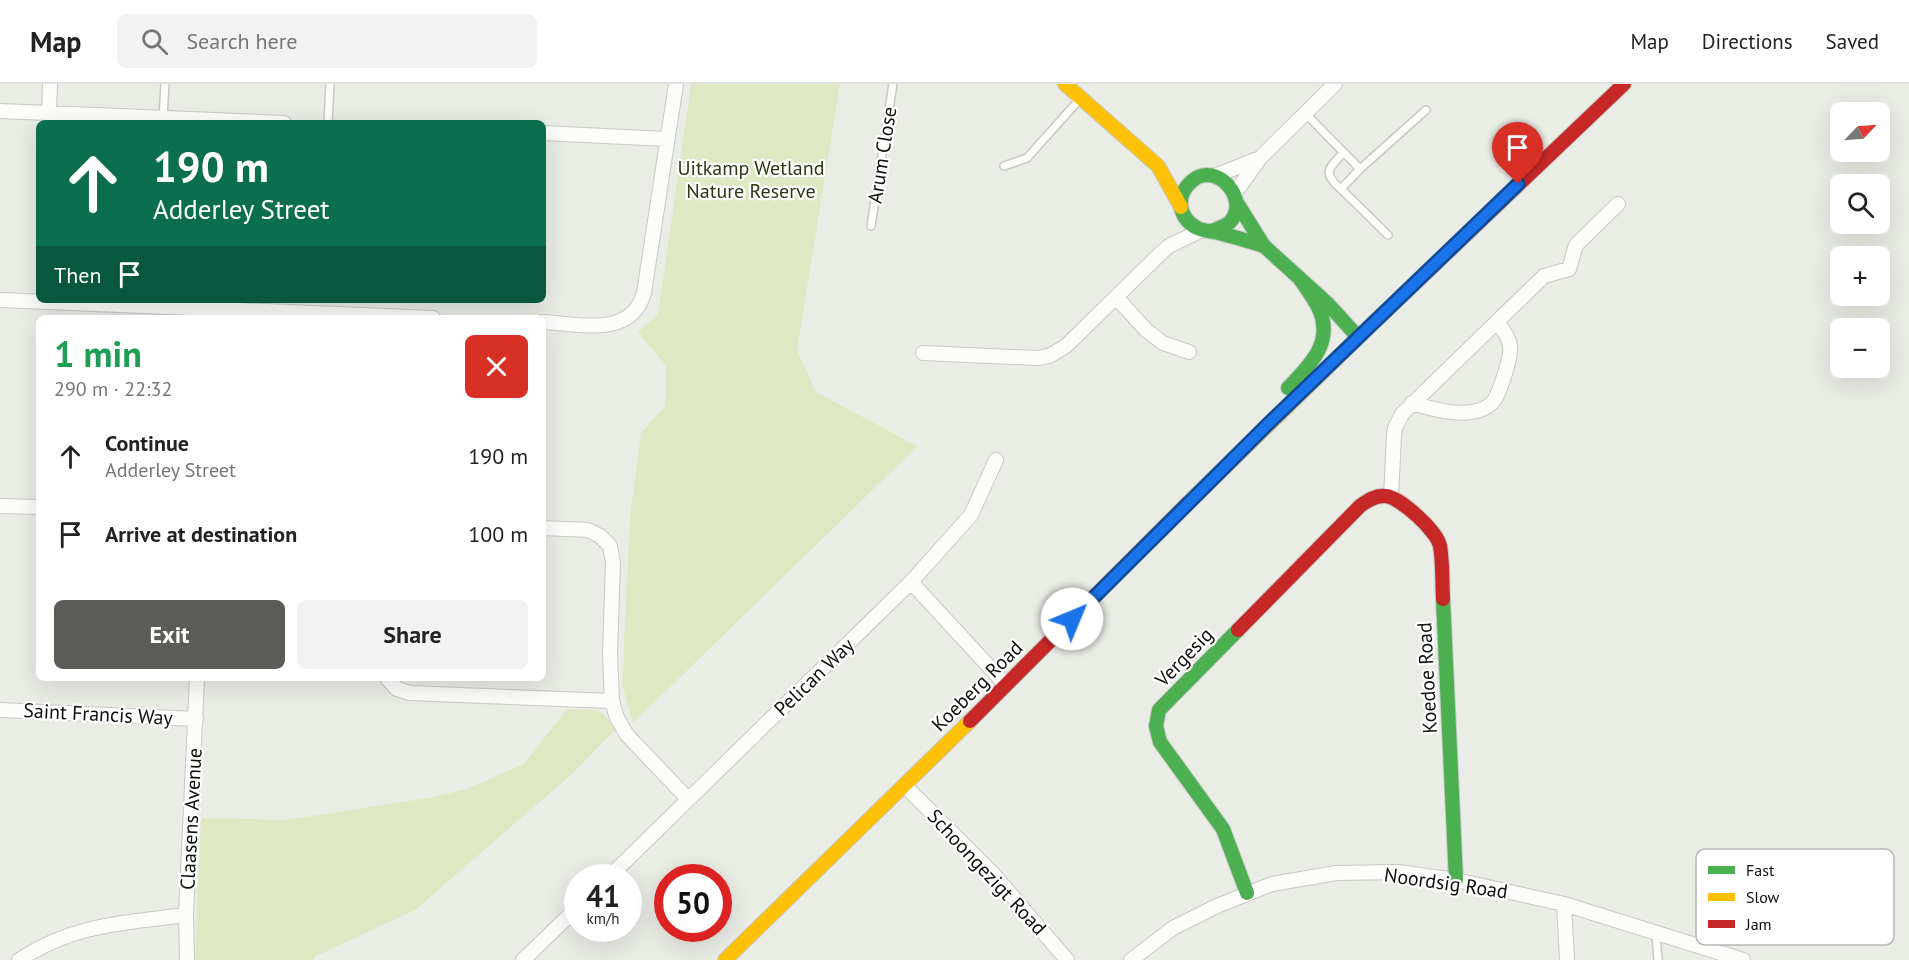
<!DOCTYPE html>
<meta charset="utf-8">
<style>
body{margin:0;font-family:"PT Sans",sans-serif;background:#f2f2f2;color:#222;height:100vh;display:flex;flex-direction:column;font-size:22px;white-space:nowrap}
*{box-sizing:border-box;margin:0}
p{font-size:20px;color:#767676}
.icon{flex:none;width:33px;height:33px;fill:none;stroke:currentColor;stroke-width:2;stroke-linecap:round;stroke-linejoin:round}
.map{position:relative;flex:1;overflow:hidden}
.sheet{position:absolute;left:36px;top:231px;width:510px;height:366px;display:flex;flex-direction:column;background:#fff;border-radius:9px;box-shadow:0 6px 24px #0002}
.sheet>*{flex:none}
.guide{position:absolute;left:36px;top:36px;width:510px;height:183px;border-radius:9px;box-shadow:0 6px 24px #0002;background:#0b6e4f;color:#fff;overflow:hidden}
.needle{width:39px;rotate:65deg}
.tools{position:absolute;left:1830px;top:18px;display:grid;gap:12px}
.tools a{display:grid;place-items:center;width:60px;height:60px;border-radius:9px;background:#fff;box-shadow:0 6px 24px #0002;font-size:30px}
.speed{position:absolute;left:564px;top:780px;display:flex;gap:12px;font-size:30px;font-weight:700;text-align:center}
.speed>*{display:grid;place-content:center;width:78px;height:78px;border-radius:50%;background:#fff;box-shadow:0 6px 24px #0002;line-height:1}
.speed small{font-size:15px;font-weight:400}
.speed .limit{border:9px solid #d22;background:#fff;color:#111}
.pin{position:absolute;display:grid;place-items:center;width:51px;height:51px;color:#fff;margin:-62px -26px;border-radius:50% 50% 50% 0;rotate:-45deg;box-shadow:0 0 6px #0007}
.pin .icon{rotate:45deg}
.me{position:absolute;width:66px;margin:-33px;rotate:45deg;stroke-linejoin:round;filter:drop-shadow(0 0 4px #0008)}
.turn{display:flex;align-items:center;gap:21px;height:126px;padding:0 18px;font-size:27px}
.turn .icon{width:78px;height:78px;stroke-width:2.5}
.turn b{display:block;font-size:42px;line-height:51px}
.then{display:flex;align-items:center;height:57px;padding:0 18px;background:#0003;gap:12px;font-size:22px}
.round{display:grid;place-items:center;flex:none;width:63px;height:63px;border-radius:9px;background:#f2f2f2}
.overview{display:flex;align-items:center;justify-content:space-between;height:102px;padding:0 18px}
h1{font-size:36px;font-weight:700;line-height:45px;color:#1e9e55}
.primary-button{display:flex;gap:12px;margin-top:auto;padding:12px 18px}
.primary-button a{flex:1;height:69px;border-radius:9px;background:#5b5c58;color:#fff;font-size:24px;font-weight:700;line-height:69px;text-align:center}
.primary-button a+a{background:#f2f2f2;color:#222}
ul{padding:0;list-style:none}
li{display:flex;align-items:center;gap:18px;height:78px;padding:0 18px}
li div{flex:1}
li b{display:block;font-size:22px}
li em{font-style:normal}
header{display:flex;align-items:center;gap:36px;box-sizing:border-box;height:84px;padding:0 30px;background:#fff;border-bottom:2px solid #e0e0e0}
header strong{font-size:28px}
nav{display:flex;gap:33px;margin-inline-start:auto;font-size:21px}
.search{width:420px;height:54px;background:#f2f2f2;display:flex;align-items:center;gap:15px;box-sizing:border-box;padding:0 21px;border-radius:9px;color:#767676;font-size:22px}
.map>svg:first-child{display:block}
.green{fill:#dee9c4}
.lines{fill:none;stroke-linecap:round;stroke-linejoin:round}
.lane-casing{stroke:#c7c9c4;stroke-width:10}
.street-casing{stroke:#c7c9c4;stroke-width:16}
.fast-casing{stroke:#c7c9c4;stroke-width:16}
.slow-casing{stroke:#c7c9c4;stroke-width:16}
.jam-casing{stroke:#c7c9c4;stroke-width:16}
.lane{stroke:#fcfcfb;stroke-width:7}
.street{stroke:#fcfcfb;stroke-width:14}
.fast{stroke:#4caf50;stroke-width:14}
.slow{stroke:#ffc107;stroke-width:14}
.jam{stroke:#c62828;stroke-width:14}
.route-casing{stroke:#114b97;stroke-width:15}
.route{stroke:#1a73e8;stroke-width:10}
.labels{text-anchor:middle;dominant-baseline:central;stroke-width:4.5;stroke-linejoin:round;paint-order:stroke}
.street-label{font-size:20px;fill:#0e0f0c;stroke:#fff}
.park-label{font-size:20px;fill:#2d3613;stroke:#fff}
.key{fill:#fff;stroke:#b7b7b6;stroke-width:1.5}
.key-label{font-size:16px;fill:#0e0f0c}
</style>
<header>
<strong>Map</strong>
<div class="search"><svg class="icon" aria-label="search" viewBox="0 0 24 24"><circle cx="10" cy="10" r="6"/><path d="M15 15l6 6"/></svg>Search here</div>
<nav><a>Map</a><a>Directions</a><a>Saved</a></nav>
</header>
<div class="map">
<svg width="1909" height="876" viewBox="0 0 1909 876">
<rect width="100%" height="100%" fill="#eaece6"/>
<path class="green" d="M691 0H840L797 266 816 308 915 361 918 362 633 639 622 600 630 434 641 349 665 322 666 282 638 248 658 230Z
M567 625C591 626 603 622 615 646L571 691 415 826 314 873V876H195L201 734 286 736 434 713 467 705 524 680Z"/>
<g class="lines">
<g class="lane-casing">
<path id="lane" d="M1305 29 1360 85 1426 26
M163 34 165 0
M328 39 330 0
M1004 82 1027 74 1079 16
M1360 85 1341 105 1388 151
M1341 105C1322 89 1328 85 1343 69
M871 142 893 0
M1656 849 1658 876"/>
</g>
<g class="street-casing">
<path id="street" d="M0 27 284 39
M49 29 50 0
M543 49 667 55
M1215 92 1260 74
M1235 109 1260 74 1335 0
M1116 213 1146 246 1163 259 1189 268
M0 216 433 234
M543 238C580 240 631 254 644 209L676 0
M923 269 1037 274 1049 272 1066 262 1162 168 1169 162 1202 146
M1412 319C1432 325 1460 333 1480 326 1486 324 1492 320 1495 315 1500 307 1512 271 1510 262 1509 253 1503 245 1497 238
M1391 413 1394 352 1395 344 1402 330 1544 192 1569 185 1576 161 1618 120
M0 422 39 423
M543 444 588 446 600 452 610 462 613 478 610 570 612 617 617 634 627 651 688 715
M911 498 1005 600
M387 594 397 605 410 609 612 617
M0 626 196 635
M905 702 995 792 1067 876
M608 794 911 498 971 431 996 376
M1564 820 1567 876
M19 876C74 840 123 839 186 831
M187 876 186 831 197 594
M523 876 578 823
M1131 876 1173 844 1217 822 1272 800 1336 789 1398 788 1456 796 1564 820 1743 876"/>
</g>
<g class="fast-casing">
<path id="fast" d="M1237 119 1264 162 1328 220 1358 253
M1212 147C1217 145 1225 142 1229 139 1252 116 1216 76 1192 97 1184 104 1180 111 1181 122 1182 131 1188 139 1197 144 1203 147 1212 147 1219 149 1234 153 1249 157 1264 162
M1288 304C1309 282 1333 260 1320 227 1315 216 1307 205 1300 195
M1443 515 1456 796
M1238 546 1159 626 1156 642 1160 658 1223 745 1247 809"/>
</g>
<g class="slow-casing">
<path id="slow" d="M1065 0 1158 82 1181 123
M1188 419 1369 243
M725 876 970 637"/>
</g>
<g class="jam-casing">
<path id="jam" d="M1369 243 1624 0
M1238 546 1360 422C1368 416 1376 411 1386 412 1401 414 1437 447 1440 462 1443 479 1442 498 1443 515
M970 637 1188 419"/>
</g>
<use href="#lane" class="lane"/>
<use href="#street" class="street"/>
<use href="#fast" class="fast"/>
<use href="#slow" class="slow"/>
<use href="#jam" class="jam"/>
</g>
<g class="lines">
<g class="route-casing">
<path id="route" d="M1072 535 1267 341 1518 100"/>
</g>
<use href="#route" class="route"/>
</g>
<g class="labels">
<g class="street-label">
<text transform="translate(882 71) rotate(-81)">Arum Close</text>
<text transform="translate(1184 573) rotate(-46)">Vergesig</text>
<text transform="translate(814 593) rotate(-44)">Pelican Way</text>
<text transform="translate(1427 594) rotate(-93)">Koedoe Road</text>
<text transform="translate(977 602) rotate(-45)">Koeberg Road</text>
<text transform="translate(98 630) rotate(3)">Saint Francis Way</text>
<text transform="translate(191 735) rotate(-87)">Claasens Avenue</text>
<text transform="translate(987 788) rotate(47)">Schoongezigt Road</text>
<text transform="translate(1446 799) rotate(8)">Noordsig Road</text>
</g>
<g class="park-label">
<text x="751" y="84">Uitkamp Wetland<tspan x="751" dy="23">Nature Reserve</tspan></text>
</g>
</g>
<rect x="1696" y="765" width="198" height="96" rx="9" class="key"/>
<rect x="1708" y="782" width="27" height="8" fill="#4caf50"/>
<rect x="1708" y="809" width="27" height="8" fill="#ffc107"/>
<rect x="1708" y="836" width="27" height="8" fill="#c62828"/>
<g class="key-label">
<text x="1746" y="792">Fast</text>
<text x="1746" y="819">Slow</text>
<text x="1746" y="846">Jam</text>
</g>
</svg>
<div class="tools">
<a><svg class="needle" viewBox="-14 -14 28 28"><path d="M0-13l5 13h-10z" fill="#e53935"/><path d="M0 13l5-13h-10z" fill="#767676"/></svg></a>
<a><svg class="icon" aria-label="search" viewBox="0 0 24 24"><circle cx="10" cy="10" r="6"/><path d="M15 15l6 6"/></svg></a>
<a>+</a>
<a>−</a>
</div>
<div class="speed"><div>41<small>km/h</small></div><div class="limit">50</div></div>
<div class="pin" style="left:1518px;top:100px;background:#d93025"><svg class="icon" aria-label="arrive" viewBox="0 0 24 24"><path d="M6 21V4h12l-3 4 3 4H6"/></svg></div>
<svg class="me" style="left:1072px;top:535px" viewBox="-20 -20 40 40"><circle r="19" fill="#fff"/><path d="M0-13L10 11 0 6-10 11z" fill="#1a73e8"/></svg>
<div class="guide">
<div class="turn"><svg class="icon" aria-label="ahead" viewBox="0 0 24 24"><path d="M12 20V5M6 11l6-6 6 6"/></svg><div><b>190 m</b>Adderley Street</div></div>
<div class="then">Then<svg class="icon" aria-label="arrive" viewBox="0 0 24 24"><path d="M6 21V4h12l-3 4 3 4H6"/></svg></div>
</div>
<section class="sheet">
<div class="overview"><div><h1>1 min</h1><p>290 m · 22:32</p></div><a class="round" style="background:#d93025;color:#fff"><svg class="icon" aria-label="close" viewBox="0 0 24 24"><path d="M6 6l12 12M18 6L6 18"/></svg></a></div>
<ul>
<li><svg class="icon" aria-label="ahead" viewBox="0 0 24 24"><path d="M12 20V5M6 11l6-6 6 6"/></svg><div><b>Continue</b><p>Adderley Street</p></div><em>190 m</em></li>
<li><svg class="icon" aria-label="arrive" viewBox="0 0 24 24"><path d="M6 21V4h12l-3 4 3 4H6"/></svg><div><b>Arrive at destination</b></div><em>100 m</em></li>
</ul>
<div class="primary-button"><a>Exit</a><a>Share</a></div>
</section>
</div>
